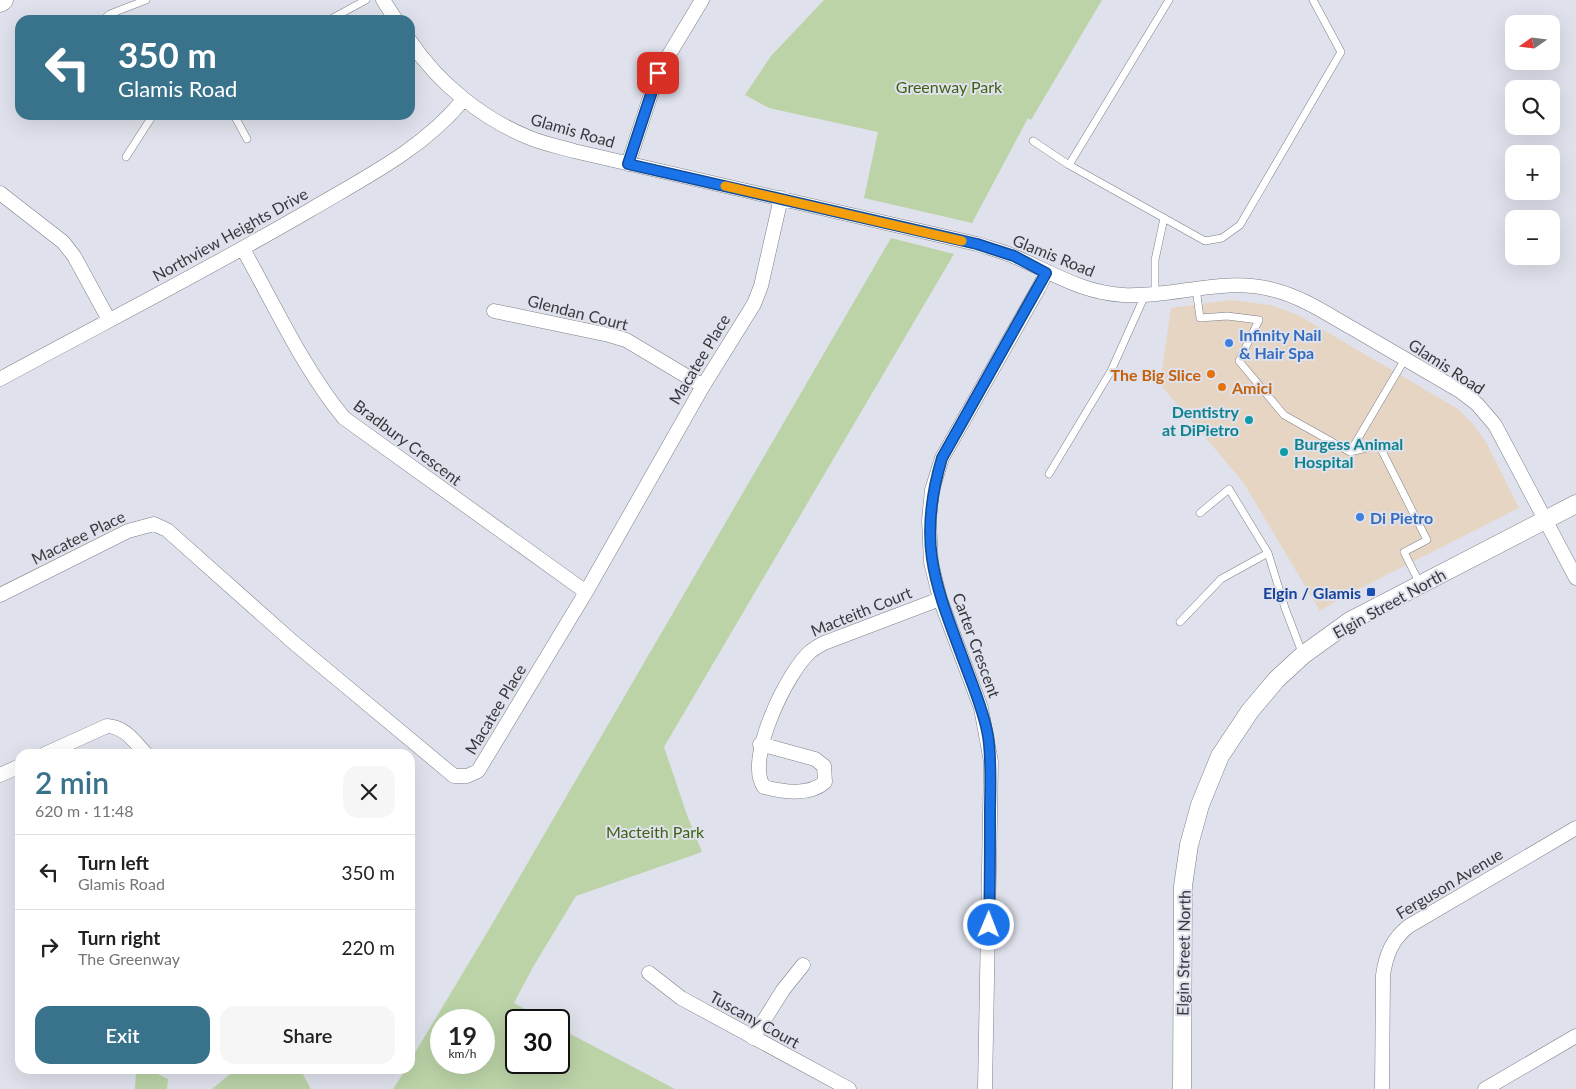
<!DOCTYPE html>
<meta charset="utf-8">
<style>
body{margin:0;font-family:Lato,sans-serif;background:#f6f6f6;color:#222;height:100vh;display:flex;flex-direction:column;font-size:19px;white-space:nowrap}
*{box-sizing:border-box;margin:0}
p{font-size:16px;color:#767676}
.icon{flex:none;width:28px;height:28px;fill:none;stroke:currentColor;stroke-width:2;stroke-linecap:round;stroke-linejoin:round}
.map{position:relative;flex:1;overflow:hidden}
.drawer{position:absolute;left:15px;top:749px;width:400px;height:325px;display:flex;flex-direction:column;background:#fff;border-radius:15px;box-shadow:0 5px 20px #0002}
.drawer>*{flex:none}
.banner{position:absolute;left:15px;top:15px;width:400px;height:105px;border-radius:15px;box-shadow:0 5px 20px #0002;background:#38728b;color:#fff;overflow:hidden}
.needle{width:32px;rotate:256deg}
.fabs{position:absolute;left:1505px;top:15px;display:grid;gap:10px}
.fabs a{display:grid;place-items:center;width:55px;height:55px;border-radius:10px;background:#fff;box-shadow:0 5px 20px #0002;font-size:25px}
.speed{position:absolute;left:430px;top:1009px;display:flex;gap:10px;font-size:25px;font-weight:700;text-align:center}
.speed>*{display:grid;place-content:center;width:65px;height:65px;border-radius:50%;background:#fff;box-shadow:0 5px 20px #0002;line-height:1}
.speed small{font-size:12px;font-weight:400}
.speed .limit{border:2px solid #111;border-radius:8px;background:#fff;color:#111}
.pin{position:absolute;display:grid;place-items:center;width:42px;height:42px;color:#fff;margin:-21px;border-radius:10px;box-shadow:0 2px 8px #0006}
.me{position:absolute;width:55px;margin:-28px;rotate:1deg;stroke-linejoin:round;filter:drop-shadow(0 0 4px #0008)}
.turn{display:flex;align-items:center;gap:18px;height:105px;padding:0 20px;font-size:22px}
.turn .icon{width:65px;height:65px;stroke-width:2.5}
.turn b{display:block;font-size:35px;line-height:42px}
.round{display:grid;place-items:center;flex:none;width:52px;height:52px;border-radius:15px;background:#f6f6f6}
.summary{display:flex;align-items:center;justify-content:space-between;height:85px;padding:0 20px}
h1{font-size:30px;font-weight:600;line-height:38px;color:#38728b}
.button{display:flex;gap:10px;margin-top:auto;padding:10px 20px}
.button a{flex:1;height:58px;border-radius:15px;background:#38728b;color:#fff;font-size:20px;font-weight:600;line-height:58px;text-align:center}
.button a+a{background:#f6f6f6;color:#222}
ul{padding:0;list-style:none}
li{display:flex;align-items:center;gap:15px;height:75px;padding:0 20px;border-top:1px solid #e0e0e0}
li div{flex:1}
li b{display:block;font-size:19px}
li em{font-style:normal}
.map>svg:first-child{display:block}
.commercial{fill:#e7d5c4}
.green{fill:#bbd3a7;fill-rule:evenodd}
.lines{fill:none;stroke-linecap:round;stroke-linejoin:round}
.service-casing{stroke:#7d7f88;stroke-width:8}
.minor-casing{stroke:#7d7f88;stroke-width:15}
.tertiary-casing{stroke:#7d7f88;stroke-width:19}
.secondary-casing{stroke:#7d7f88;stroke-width:21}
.service{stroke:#fff;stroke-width:7}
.minor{stroke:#fff;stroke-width:14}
.tertiary{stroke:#fff;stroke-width:18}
.secondary{stroke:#fff;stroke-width:20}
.route-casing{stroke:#114b97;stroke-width:12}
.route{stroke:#1a73e8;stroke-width:9}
.slow{stroke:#f59e0b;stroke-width:9}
.shop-dot{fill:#3f7fe0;stroke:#dfe2ec;stroke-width:2}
.food-dot{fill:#e8710a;stroke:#dfe2ec;stroke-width:2}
.culture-dot{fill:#0f9aa8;stroke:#dfe2ec;stroke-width:2}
.transit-dot{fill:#1a4fb4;stroke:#dfe2ec;stroke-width:2}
.labels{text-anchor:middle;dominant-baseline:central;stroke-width:4;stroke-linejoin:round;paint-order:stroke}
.park-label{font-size:16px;fill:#3f6113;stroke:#dfe2ec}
.street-label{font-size:16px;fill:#38393d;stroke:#dfe2ec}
.shop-label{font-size:16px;font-weight:bold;fill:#366cbe;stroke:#dfe2ec;text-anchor:start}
.food-label{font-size:16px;font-weight:bold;fill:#c56008;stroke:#dfe2ec;text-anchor:end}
.culture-label{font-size:16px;font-weight:bold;fill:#0d838f;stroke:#dfe2ec;text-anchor:end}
.transit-label{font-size:16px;font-weight:bold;fill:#164399;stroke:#dfe2ec;text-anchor:end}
</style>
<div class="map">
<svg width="1576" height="1089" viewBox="0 0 1576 1089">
<rect width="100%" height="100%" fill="#dfe2ec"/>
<path class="commercial" d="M1231 300 1271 305 1298 315 1458 409 1472 423 1486 442 1519 508 1347 595 1320 611 1243 482 1160 384 1171 308Z"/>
<path class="green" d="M824 0H1102L1031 120 1028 118 972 223 864 198 878 132 769 108 745 95 771 56Z
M891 238 954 254 664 747 687 815 702 852 576 896 533 967 514 1003 545 1020H516V1062H559V1028L675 1089H393L406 1069H410V1061L491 926ZM441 1020H484V1062H441Z
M236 1069H300L311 1089H212Z
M136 1070 158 1074 168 1079 167 1089H135Z"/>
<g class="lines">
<g class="service-casing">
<path id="service" d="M103 20 110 14 146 0
M329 20 366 0
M234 115 247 139
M1033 141 1069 165 1205 241 1222 238 1240 225 1341 52 1313 0
M126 157 153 115
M1069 165 1169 0
M1196 288 1200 318 1227 316 1259 320 1239 361 1284 415 1350 452 1379 445 1427 540 1404 552 1420 584
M1155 294V260L1164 218
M1350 452 1405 359
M1049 474 1111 371 1145 295
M1200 513 1229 489 1268 553
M1180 622 1221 579 1268 553 1285 608 1303 655"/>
</g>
<g class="minor-casing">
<path id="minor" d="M383 0 396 20
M410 41C439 84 483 119 530 138 545 144 560 147 574 151L977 244C989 248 1002 251 1013 256 1052 272 1079 292 1123 295 1174 298 1223 276 1274 290 1302 297 1327 314 1352 328 1388 349 1424 370 1460 391L1477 404 1495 425 1576 578
M628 164 658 73 702 0
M0 193 63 242 74 256 109 320
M243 249C275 306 303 368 344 418L586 592
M494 311 609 335 626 340 703 386
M0 379C103 323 209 269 310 210 364 178 423 149 463 100
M0 595 128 531 154 524 167 530 293 642 454 776H467L478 771 586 592 703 386 754 304 761 286 781 198
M760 744 815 759 824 766 825 782C809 796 784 792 764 787 744 760 788 670 811 651 815 648 820 645 824 643L940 599
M45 754 107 726C125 727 134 741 146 754
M0 775 20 766
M649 973 681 998 849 1089
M753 1038 783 990 803 965
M985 1089 991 762 981 708 940 599 931 562 929 520 932 490 942 458 1038 289 1046 273
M1382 1089 1383 975C1386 955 1392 939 1409 926L1576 828
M1485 1089 1576 1036"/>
</g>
<g class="tertiary-casing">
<path id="tertiary" d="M1182 1089 1183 886 1189 845 1200 805 1220 756 1250 711 1276 680 1303 655 1350 621 1576 504"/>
</g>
<g class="secondary-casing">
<path id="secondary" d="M0 2 3 0"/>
</g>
<use href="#service" class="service"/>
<use href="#minor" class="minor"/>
<use href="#tertiary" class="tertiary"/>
<use href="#secondary" class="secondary"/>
</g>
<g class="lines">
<g class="route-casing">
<path id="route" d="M658 73 628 164 977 244 1014 256 1046 273 942 458C916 545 936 586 966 667 974 689 984 712 988 736 992 762 990 788 990 815 990 852 990 888 989 925"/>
</g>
<use href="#route" class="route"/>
<path class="slow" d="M725 186 962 241"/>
</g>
<g class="shop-dot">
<circle cx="1229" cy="343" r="5"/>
<circle cx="1360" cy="517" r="5"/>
</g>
<g class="food-dot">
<circle cx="1211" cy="374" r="5"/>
<circle cx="1222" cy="387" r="5"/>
</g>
<g class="culture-dot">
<circle cx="1249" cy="420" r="5"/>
<circle cx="1284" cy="452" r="5"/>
</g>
<rect class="transit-dot" x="1366" y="587" width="10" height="10" rx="2.5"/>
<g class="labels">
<g class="park-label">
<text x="949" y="86">Greenway Park</text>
<text x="655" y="831">Macteith Park</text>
</g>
<g class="street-label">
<text transform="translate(573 130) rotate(16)">Glamis Road</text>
<text transform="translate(230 234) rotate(-29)">Northview Heights Drive</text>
<text transform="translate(1054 255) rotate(22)">Glamis Road</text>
<text transform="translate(578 312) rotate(14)">Glendan Court</text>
<text transform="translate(699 359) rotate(-59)">Macatee Place</text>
<text transform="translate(1447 366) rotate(33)">Glamis Road</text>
<text transform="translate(408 442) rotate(37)">Bradbury Crescent</text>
<text transform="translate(78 537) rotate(-26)">Macatee Place</text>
<text transform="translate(1389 603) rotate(-29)">Elgin Street North</text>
<text transform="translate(861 611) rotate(-22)">Macteith Court</text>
<text transform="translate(977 645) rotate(70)">Carter Crescent</text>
<text transform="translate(495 709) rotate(-59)">Macatee Place</text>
<text transform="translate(1449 883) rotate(-31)">Ferguson Avenue</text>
<text transform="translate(1183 953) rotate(-89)">Elgin Street North</text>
<text transform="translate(755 1019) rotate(29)">Tuscany Court</text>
</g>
<g class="shop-label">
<text x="1239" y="334">Infinity Nail<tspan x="1239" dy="18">&amp; Hair Spa</tspan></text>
<text x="1370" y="517">Di Pietro</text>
</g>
<g class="food-label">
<text x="1201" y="374">The Big Slice</text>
<text x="1232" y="387" text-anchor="start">Amici</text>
</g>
<g class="culture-label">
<text x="1239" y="411">Dentistry<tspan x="1239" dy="18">at DiPietro</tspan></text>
<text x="1294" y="443" text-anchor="start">Burgess Animal<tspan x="1294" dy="18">Hospital</tspan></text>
</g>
<g class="transit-label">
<text x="1361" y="592">Elgin / Glamis</text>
</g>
</g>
</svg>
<div class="fabs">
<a><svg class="needle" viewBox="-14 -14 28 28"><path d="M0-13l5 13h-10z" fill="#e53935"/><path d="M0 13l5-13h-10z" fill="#767676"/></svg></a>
<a><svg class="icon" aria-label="search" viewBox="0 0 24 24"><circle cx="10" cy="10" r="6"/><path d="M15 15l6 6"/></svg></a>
<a>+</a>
<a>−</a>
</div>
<div class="speed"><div>19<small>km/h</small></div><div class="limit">30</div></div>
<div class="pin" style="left:658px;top:73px;background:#d93025"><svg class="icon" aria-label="arrive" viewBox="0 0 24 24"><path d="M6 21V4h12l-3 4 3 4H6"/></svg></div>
<svg class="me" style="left:989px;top:925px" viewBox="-20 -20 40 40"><circle r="17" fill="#1a73e8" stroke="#fff" stroke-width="3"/><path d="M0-11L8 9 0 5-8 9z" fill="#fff"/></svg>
<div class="banner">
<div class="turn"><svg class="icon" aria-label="left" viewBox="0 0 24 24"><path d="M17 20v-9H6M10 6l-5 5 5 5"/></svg><div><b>350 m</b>Glamis Road</div></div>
</div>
<section class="drawer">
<div class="summary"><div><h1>2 min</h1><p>620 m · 11:48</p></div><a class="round"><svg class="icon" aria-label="close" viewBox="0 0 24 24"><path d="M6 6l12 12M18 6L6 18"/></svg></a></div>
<ul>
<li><svg class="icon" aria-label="left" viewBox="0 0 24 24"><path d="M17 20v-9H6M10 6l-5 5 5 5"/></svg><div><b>Turn left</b><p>Glamis Road</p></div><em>350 m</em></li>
<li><svg class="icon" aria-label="right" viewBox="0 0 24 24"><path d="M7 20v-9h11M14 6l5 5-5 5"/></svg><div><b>Turn right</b><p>The Greenway</p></div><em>220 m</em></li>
</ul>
<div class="button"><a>Exit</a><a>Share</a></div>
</section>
</div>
